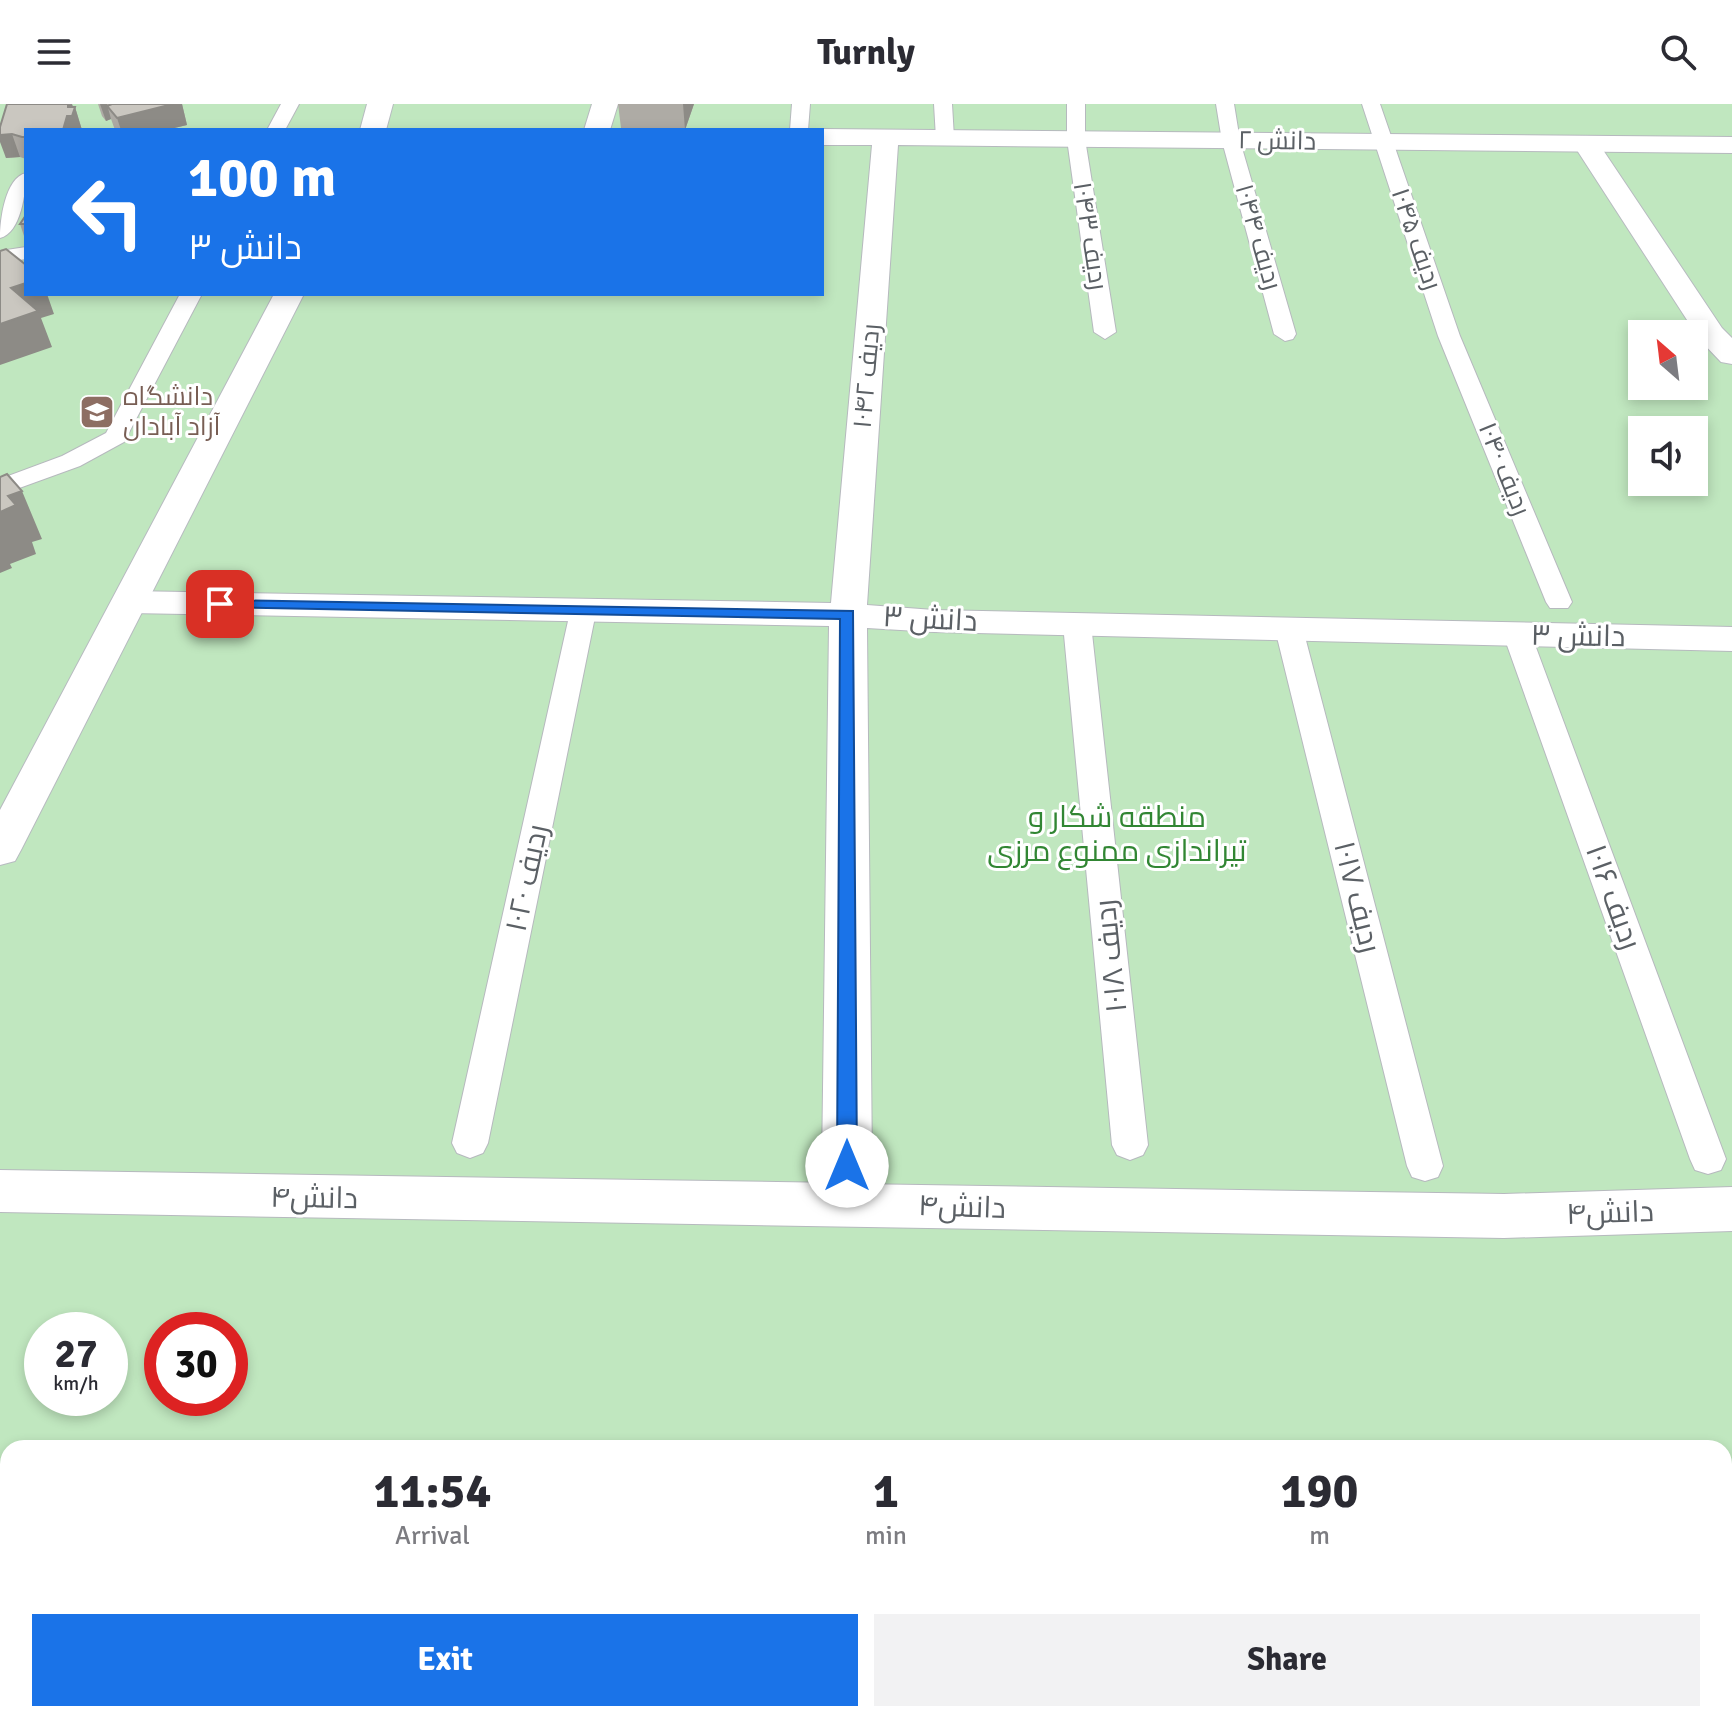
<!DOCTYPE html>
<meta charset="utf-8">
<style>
body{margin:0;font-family:Signika,Cairo,sans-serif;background:#f2f2f3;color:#2b2b33;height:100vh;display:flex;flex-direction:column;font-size:30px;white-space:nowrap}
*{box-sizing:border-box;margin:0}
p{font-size:26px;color:#7c7c81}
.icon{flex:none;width:44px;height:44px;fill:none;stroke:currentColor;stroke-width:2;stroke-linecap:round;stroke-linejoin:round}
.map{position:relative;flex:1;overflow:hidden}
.details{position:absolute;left:0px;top:1336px;width:1732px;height:282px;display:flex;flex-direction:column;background:#fff;border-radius:24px 24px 0 0;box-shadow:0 4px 12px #0003}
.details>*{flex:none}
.guide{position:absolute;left:24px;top:24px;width:800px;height:168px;border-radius:0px;box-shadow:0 4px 12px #0003;background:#1a73e8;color:#fff;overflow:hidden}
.needle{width:52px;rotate:332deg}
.fabs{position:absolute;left:1628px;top:216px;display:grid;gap:16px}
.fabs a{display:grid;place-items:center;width:80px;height:80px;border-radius:0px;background:#fff;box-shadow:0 4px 12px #0003;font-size:40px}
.speed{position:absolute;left:24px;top:1208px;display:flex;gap:16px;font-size:40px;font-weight:700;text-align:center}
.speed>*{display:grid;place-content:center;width:104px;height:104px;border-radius:50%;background:#fff;box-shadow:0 4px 12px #0003;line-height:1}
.speed small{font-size:20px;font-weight:400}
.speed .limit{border:12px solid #d22;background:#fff;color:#111}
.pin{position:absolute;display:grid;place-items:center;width:68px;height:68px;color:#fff;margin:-34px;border-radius:16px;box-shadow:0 4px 12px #0006}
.me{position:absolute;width:88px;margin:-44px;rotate:0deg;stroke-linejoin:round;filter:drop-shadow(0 0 6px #0008)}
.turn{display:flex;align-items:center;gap:28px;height:168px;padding:0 32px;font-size:36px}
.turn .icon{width:104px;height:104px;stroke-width:2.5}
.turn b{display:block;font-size:56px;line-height:68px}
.eta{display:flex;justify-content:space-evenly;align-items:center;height:136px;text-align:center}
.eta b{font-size:48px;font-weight:800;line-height:56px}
.primary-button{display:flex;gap:16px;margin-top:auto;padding:16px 32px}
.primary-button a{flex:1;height:92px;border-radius:0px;background:#1a73e8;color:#fff;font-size:32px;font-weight:800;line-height:92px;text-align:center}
.primary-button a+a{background:#f2f2f3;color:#2b2b33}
header{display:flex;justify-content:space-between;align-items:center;height:104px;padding:0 32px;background:#fff;font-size:36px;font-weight:800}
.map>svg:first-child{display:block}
.green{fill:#c0e7bf;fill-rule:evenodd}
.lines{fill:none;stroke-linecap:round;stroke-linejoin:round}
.lane-casing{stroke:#b6b9be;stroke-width:2}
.street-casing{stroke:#b6b9be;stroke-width:2}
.secondary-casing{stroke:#b7bbc0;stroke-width:2}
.lane{fill:#fff;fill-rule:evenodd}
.street{fill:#fff;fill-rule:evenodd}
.secondary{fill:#fff;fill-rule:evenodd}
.wall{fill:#aeaba5}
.shaded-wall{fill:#8d8b86}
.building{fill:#cac7c0;stroke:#8d8b86;stroke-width:2}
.route{fill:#1a73e8;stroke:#114b97;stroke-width:2}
.labels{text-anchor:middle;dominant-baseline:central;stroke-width:6;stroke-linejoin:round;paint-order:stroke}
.far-street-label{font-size:26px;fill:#5b6065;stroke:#fff}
.far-education-label{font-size:26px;fill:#785e54;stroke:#fff;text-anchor:start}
.street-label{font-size:30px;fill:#5b6065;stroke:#fff}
.park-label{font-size:30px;fill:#318633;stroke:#fff}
</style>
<header><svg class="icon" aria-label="menu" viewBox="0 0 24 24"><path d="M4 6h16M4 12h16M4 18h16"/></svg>Turnly<svg class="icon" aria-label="search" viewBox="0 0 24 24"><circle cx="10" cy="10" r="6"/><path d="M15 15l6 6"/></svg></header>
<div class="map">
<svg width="1732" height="1617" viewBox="0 0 1732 1617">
<rect width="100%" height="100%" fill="#efece3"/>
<path class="green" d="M0 0H1732V1617H0ZM26 26H822V190H26ZM1642 230H1694V282H1642ZM1642 326H1694V378H1642ZM42 1226H110V1294H42ZM162 1226H230V1294H162ZM8 1344H1724V1610H8Z"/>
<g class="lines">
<g class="lane-casing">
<path id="lane" d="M281 0H299L285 26H267Z
M792 0H810L808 26H790Z
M934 0H952L954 34 952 38H938L936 34Z
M1067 0H1085V35L1116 228 1105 235 1094 228 1067 35Z
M1216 0H1234L1240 37 1296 230 1293 235 1285 237 1274 230 1222 37Z
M1362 0H1380L1460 232 1572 498 1568 504H1550L1546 498 1438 232Z
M26 69C26 88 21 129 0 134 0 116 5 74 26 69Z
M26 143V155L0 159V147Z
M180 190H202L124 338 80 362 0 391V375L62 352 106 329Z
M583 500 593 502 596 508 488 1039 483 1049 470 1054 457 1049 452 1039 570 508 573 502Z
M1077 512 1087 514 1091 520 1148 1041 1143 1051 1130 1056 1117 1051 1112 1041 1063 520 1067 514Z
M1289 517 1299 519 1303 525 1443 1062 1438 1073 1425 1077 1412 1073 1407 1062 1275 525 1279 519Z
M1517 522 1527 524 1531 530 1726 1055 1721 1066 1708 1070 1695 1066 1690 1055 1503 530 1507 524Z"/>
</g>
<g class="street-casing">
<path id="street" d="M592 0H618L610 26H584Z
M822 25 1732 33V49L898 41 867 501 934 506 1732 523V547L934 528 867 524 872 1062 865 1077 856 1080 1504 1090 1732 1083V1127L1504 1134 0 1108V1066L837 1079 829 1077 822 1062 829 522 129 509 116 506 111 498 116 490 129 487 831 499 872 41H822V26H819Z"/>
</g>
<g class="secondary-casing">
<path id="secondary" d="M367 0H393L386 26H360Z
M1586 32 1595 34 1722 224 1732 234V260L1721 258 1700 236 1573 40 1577 34Z
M274 190H304L21 746 15 757 0 761V706Z"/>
</g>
<use href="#lane" class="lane"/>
<use href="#street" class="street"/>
<use href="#secondary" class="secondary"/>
</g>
<path class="wall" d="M98 0H182L187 21 166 26H115L111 15 106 17 102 12Z
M618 0H694L685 26 621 24Z
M75 3 82 26H26V55L20 53 6 54 0 23Z
M26 111V132H24L20 120Z"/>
<path class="shaded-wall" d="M68 0H72L74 5 75 3 82 26H63Z
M100 0H107L111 15 106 17Z
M173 0H182L187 21 166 26H121L117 14Z
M683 0H694L685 26Z
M12 30 20 53 6 54 0 38V31Z
M26 179V190H47L54 210 41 214 52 243 0 261V220L11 184Z
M22 387 42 435 32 438 36 450 10 460 12 464 0 469V408L8 392Z"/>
<path class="building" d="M7 0H68V3H75L72 12H67L63 26H26V33H22L12 30 0 31V23Z
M112 0H173L117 14 107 2Z
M26 111V120H20Z
M6 145 26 161V179L11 184 38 207 0 220V147Z
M7 370 22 387 8 392 16 401 0 408V373Z"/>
<path class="route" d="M220 496 853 507 857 1062 854 1068 847 1071 840 1068 837 1062 840 515 214 503 212 500Z"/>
<defs>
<g id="university-square" transform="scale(1.8)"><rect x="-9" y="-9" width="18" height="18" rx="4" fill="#8d6e63" stroke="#fff"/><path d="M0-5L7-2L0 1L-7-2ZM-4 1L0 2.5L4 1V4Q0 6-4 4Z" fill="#fff"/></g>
</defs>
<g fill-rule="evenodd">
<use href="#university-square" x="97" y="308"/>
</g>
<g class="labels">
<g class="far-street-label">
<text transform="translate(1277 37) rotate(1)">دانش ۲</text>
<text transform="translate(1090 132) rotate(81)">ردیف ۱۰۴۳</text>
<text transform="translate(1258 133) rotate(74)">ردیف ۱۰۴۴</text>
<text transform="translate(1416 135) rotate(71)">ردیف ۱۰۴۵</text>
<text transform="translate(867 272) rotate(-85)">ردیف ۱۰۴۲</text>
<text transform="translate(1504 365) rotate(68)">ردیف ۱۰۴۰</text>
</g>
<g class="far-education-label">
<text x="123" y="293">دانشگاه<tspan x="123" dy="30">آزاد آبادان</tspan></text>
</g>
<g class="street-label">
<text transform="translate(930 515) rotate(3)">دانش ۳</text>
<text transform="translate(1578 532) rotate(1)">دانش ۳</text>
<text transform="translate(527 774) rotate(-78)">ردیف ۱۰۲۰</text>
<text transform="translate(1357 793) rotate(76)">ردیف ۱۰۱۷</text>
<text transform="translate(1613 793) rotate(70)">ردیف ۱۰۱۶</text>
<text transform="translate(1111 852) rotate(-96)">ردیف ۱۰۱۸</text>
<text transform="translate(314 1094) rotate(1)">دانش۴</text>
<text transform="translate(962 1103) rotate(2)">دانش۴</text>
<text transform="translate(1610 1109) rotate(-2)">دانش۴</text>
</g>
<g class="park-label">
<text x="1117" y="713">منطقه شکار و<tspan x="1117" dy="34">تیراندازی ممنوع مرزی</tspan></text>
</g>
</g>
</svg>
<div class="fabs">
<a><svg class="needle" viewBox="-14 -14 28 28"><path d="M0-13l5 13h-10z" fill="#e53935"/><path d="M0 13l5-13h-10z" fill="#7c7c81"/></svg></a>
<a><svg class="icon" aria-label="sound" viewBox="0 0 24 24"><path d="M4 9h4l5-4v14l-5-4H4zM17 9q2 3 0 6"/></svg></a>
</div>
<div class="speed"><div>27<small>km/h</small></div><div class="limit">30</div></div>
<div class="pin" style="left:220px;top:500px;background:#d93025"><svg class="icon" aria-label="arrive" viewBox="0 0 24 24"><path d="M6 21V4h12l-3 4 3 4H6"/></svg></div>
<svg class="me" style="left:847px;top:1062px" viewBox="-20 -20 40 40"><circle r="19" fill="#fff"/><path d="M0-13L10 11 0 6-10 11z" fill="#1a73e8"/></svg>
<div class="guide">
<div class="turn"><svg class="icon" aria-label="left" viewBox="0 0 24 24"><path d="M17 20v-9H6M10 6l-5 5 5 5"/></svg><div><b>100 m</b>دانش ۳</div></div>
</div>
<section class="details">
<div class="eta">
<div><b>11:54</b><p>Arrival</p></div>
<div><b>1</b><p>min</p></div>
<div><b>190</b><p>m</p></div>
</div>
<div class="primary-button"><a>Exit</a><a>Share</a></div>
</section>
</div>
